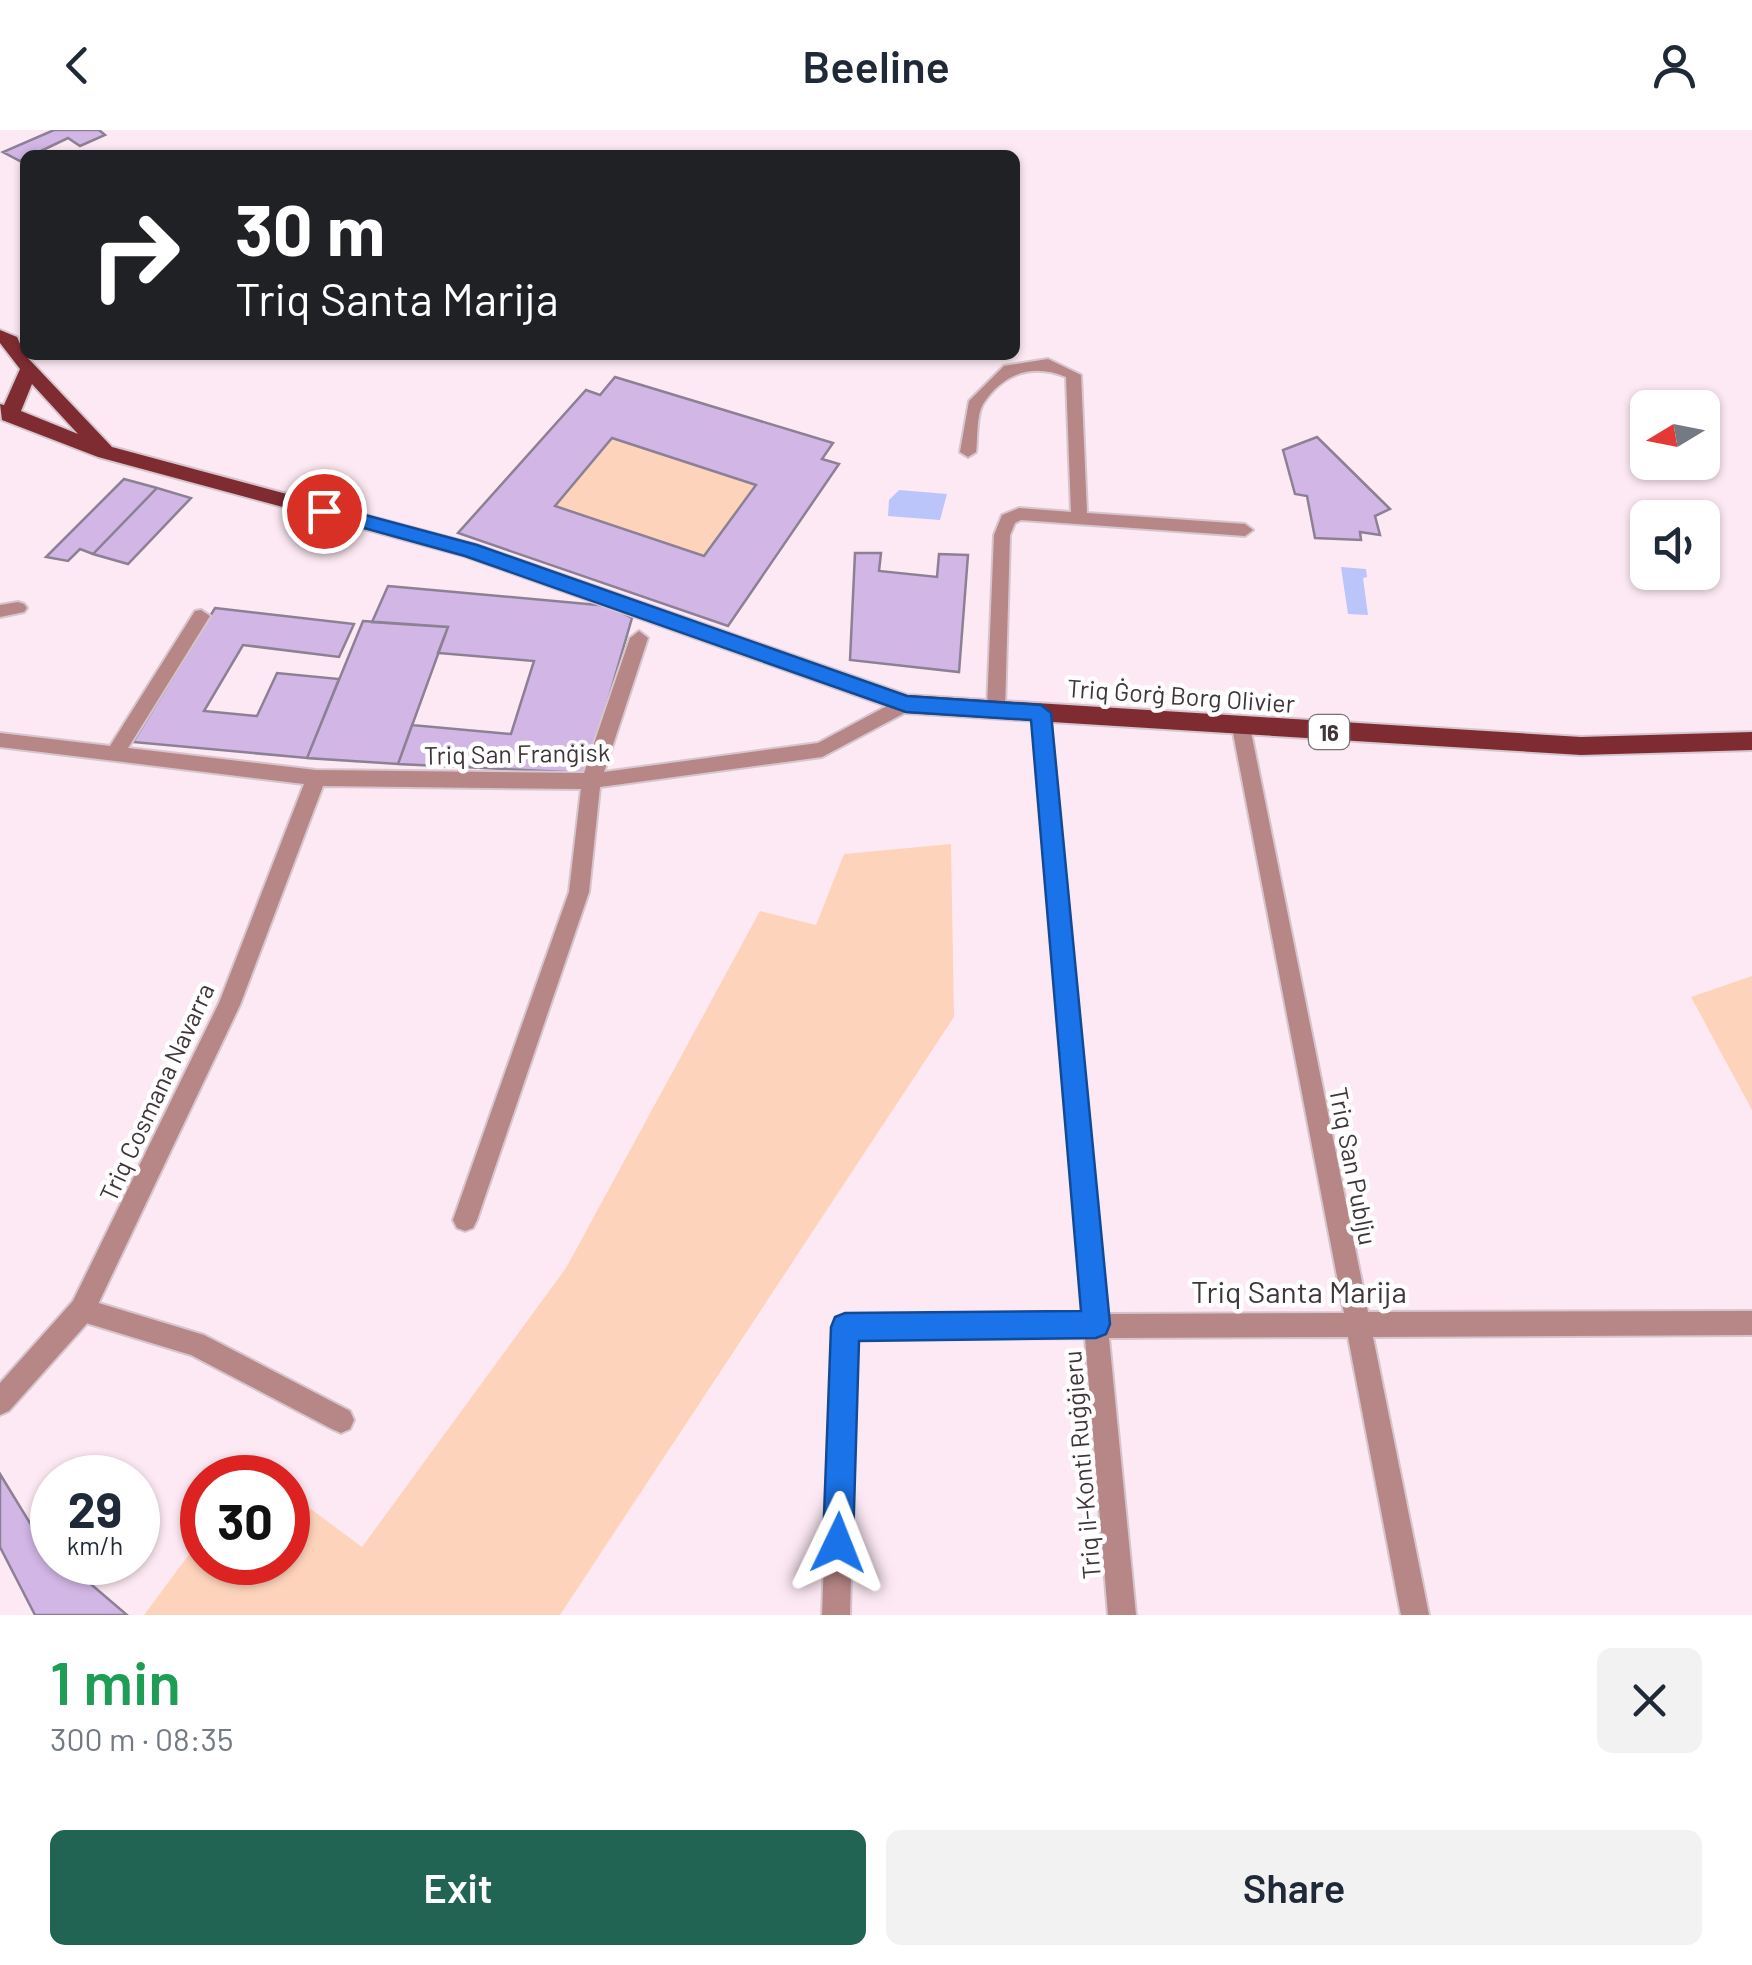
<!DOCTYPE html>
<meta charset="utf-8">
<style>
body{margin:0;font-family:Barlow,sans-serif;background:#f2f2f3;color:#1f2937;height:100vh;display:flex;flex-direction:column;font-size:38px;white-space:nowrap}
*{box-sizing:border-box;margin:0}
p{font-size:32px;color:#747a83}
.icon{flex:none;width:55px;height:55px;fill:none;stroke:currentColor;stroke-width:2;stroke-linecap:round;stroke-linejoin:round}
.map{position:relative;height:1485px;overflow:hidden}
.side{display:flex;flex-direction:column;background:#fff;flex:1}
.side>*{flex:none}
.hud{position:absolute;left:20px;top:20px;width:1000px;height:210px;border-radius:15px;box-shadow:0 2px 8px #0004;background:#202124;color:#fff;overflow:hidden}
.needle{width:65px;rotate:260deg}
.buttons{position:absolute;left:1630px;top:260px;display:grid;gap:20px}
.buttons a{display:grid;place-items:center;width:90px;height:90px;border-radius:15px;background:#fff;box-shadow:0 2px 8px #0004;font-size:50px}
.speed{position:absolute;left:30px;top:1325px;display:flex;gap:20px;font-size:50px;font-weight:700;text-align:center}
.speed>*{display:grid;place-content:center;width:130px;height:130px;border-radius:50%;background:#fff;box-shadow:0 2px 8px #0004;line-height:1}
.speed small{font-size:25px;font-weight:400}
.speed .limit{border:15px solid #d22;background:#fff;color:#111}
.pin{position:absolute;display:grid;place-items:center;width:85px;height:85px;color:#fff;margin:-42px;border:5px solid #fff;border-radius:50%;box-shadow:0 2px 10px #0007}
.me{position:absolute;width:110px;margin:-55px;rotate:2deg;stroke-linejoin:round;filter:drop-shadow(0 0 8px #0008)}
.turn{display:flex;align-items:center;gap:35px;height:210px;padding:0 50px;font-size:45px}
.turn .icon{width:130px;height:130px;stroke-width:2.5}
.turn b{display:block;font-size:70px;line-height:85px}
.round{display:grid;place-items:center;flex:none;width:105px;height:105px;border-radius:15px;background:#f2f2f3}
.overview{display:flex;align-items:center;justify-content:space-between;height:170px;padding:0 50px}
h1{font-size:60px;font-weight:600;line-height:75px;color:#1e9e55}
.button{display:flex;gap:20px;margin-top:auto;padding:20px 50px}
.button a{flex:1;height:115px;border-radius:15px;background:#216454;color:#fff;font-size:40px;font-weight:600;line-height:115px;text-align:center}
.button a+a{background:#f2f2f3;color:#1f2937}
header{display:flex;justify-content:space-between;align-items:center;height:130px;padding:0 50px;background:#fff;font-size:45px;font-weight:600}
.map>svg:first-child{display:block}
.green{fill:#fdd4bb}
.water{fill:#bbc5f9}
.building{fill:#d2b6e6;stroke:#8c8095;stroke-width:2.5;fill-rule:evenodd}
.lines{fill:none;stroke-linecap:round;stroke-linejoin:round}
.lane-casing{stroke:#d7c5ce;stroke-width:4}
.street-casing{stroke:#d7c5ce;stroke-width:4}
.primary-casing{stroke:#d7c5ce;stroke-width:4}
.lane{fill:#b78686;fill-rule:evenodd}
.street{fill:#b78686;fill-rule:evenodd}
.primary{fill:#7e2c32;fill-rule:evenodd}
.route{fill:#1a73e8;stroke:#114b97;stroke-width:2.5}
.labels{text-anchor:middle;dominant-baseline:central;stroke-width:9;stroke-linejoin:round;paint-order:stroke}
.shield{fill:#fff;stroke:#797275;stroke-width:2.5}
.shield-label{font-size:22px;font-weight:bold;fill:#3f353a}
.street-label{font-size:25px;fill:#3f353a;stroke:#fff}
.near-street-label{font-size:30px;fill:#3f353a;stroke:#fff}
</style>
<header><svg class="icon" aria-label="back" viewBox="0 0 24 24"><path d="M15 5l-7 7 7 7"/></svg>Beeline<svg class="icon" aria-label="person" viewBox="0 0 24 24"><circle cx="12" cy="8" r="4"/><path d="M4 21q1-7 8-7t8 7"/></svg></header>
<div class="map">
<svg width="1752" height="1485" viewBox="0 0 1752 1485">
<rect width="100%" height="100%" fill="#fde9f3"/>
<path class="green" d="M612 308 756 355 704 426 555 376Z
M951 714 954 887 560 1485H144L202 1407V1432H288V1362L362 1417 566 1138 760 781 816 795 844 724Z
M1752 846V980L1691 867Z"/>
<path class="water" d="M899 360 947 364 940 390 888 386 889 370Z
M1341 437 1366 439 1367 447 1363 448 1368 485 1348 484Z"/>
<path class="building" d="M54 0H99L105 5 80 16 68 8 20 31 3 22Z
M615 247 833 313 822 329 839 334 728 496 458 403 586 260 600 265ZM612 308 756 355 704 426 555 376Z
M1317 307 1390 379 1375 386 1380 405 1360 402 1361 410 1315 408 1307 366 1295 364 1283 320Z
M124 349 157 358 93 424 80 419 68 431 46 427Z
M157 358 191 368 128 434 93 424Z
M855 423H881L879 441 937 447 939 424 968 425 959 542 850 530Z
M388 456 609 476 632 488 587 643 398 634 412 595 511 604 534 531 438 523 448 497 372 492Z
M215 478 354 494 339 527 243 515 204 581 257 586 277 543 339 549 307 628 133 612Z
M363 491 448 497 398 634 307 628Z
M0 1344 44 1416 52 1423V1432H65L127 1485H35L0 1417Z"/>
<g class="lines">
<g class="lane-casing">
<path id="lane" d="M1048 229 1081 245 1087 383 1245 394 1253 400 1245 406 1021 390 1015 393 1010 405 1005 578 996 585 987 578 994 405 1002 385 1019 378 1071 382 1066 247C1033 233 1003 243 983 274 976 286 978 308 976 322L968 327 960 322 969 271 1004 236Z
M18 472 24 474 27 478 24 482 0 487V475Z
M82 1168 204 1205 350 1281 354 1290 350 1299 341 1303 332 1299 191 1225 73 1189 70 1180 73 1171Z"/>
</g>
<g class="street-casing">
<path id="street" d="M201 480 210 486 128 618 316 640 584 643 630 508 639 501 648 508 604 642 818 613 900 569 906 567 915 574 912 579 822 627 600 657 589 762 477 1090 473 1098 465 1101 457 1098 453 1090 569 762 581 659 323 656 240 875 91 1189 9 1281 0 1285V1253L73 1171 219 873 304 654 0 617V603L110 616 195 481Z
M1041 576 1050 583 1107 1184 1344 1183 1232 597 1241 590 1250 597 1368 1182 1752 1181V1205L1373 1207 1429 1485H1401L1348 1207 1109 1208 1136 1485H1108L1085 1208 857 1209 850 1485H822L833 1197 836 1188 845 1185 1083 1184 1032 583Z"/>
</g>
<g class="primary-casing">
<path id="primary" d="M0 200 17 207 25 225 112 317 477 415 907 565 1581 607 1752 602V620L1581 625 906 583 464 426 98 327 2 290 0 274 4 275 20 239 0 213ZM32 254 78 304 21 281Z"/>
</g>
<use href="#lane" class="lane"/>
<use href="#street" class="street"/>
<use href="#primary" class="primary"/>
</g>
<path class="route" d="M324 374 477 415 907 566 1041 575 1051 583 1110 1194 1106 1204 1096 1208 859 1211 853 1413 849 1424 838 1428 827 1424 823 1413 831 1197 835 1187 845 1183 1081 1181 1031 590 906 582 465 426 317 385 314 381Z"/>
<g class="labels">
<rect class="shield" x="1309" y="585" width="40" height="34" rx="8"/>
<g class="shield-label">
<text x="1329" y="602">16</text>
</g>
<g class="street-label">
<text transform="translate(1181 565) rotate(4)">Triq Ġorġ Borg Olivier</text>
<text transform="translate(517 623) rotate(-1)">Triq San Franġisk</text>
<text transform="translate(156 962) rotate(-65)">Triq Cosmana Navarra</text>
<text transform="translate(1354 1036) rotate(79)">Triq San Publju</text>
<text transform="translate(1081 1335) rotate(-95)">Triq il-Konti Ruġġieru</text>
</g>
<g class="near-street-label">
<text x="1299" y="1161">Triq Santa Marija</text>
</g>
</g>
</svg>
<div class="buttons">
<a><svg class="needle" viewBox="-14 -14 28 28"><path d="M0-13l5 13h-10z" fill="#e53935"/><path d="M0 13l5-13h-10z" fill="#747a83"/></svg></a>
<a><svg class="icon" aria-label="sound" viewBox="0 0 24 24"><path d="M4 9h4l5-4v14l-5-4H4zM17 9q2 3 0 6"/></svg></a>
</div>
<div class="speed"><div>29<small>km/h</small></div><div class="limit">30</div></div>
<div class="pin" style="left:324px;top:381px;background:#d93025"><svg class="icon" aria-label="arrive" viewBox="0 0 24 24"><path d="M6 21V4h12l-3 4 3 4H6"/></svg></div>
<svg class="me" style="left:838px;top:1413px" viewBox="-20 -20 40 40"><path d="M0-17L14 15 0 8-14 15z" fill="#1a73e8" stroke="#fff" stroke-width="4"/></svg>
<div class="hud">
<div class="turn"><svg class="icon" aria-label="right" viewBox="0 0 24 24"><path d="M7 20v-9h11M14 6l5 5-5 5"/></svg><div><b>30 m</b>Triq Santa Marija</div></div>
</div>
</div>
<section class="side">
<div class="overview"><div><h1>1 min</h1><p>300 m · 08:35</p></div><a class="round"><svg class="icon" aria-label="close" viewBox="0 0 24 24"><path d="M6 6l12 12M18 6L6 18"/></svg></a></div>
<div class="button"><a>Exit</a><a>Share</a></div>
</section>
